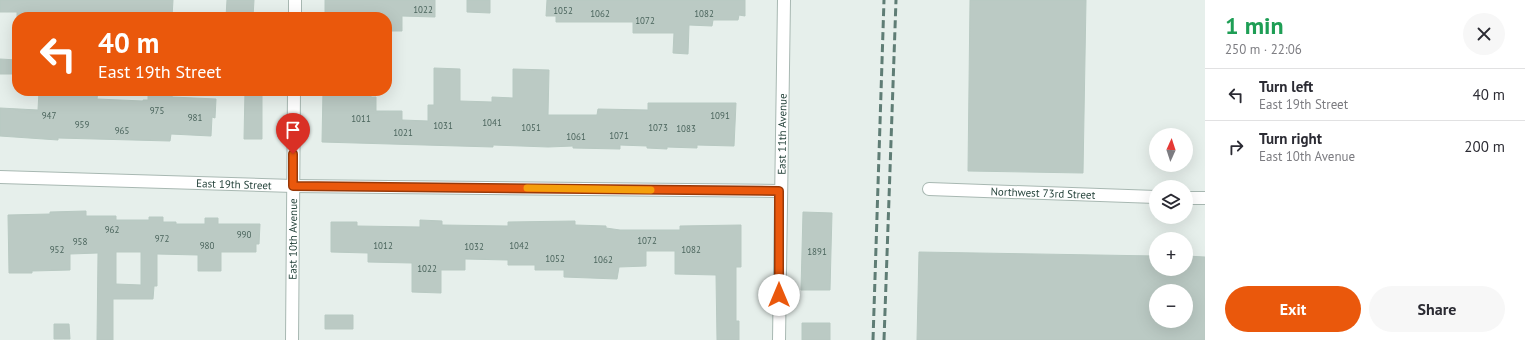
<!DOCTYPE html>
<meta charset="utf-8">
<style>
body{margin:0;font-family:"PT Sans",sans-serif;background:#f7f7f7;color:#2b2b33;height:100vh;display:flex;flex-direction:column;font-size:15px;white-space:nowrap}
*{box-sizing:border-box;margin:0}
p{font-size:13px;color:#7c7c81}
.icon{flex:none;width:22px;height:22px;fill:none;stroke:currentColor;stroke-width:2;stroke-linecap:round;stroke-linejoin:round}
.map{position:relative;flex:1;overflow:hidden}
.details{display:flex;flex-direction:column;background:#fff;width:320px}
.details>*{flex:none}
.hud{position:absolute;left:12px;top:12px;width:380px;height:84px;border-radius:16px;box-shadow:0 4px 16px #0002;background:#ea580c;color:#fff;overflow:hidden}
.needle{width:26px;rotate:3deg}
.fabs{position:absolute;left:1149px;top:128px;display:grid;gap:8px}
.fabs a{display:grid;place-items:center;width:44px;height:44px;border-radius:50%;background:#fff;box-shadow:0 4px 16px #0002;font-size:20px}
.pin{position:absolute;display:grid;place-items:center;width:34px;height:34px;color:#fff;margin:-41px -17px;border-radius:50% 50% 50% 0;rotate:-45deg;box-shadow:0 0 4px #0007}
.pin .icon{rotate:45deg}
.me{position:absolute;width:44px;margin:-22px;rotate:0deg;stroke-linejoin:round;filter:drop-shadow(0 0 3px #0008)}
.turn{display:flex;align-items:center;gap:14px;height:84px;padding:0 20px;font-size:18px}
.turn .icon{width:52px;height:52px;stroke-width:2.5}
.turn b{display:block;font-size:28px;line-height:34px}
.round{display:grid;place-items:center;flex:none;width:42px;height:42px;border-radius:21px;background:#f7f7f7}
.head{display:flex;align-items:center;justify-content:space-between;height:68px;padding:0 20px}
h1{font-size:24px;font-weight:800;line-height:30px;color:#1e9e55}
.action{display:flex;gap:8px;margin-top:auto;padding:8px 20px}
.action a{flex:1;height:46px;border-radius:24px;background:#ea580c;color:#fff;font-size:16px;font-weight:800;line-height:46px;text-align:center}
.action a+a{background:#f7f7f7;color:#2b2b33}
ul{padding:0;list-style:none}
li{display:flex;align-items:center;gap:12px;height:52px;padding:0 20px;border-top:1px solid #e1e1e2}
li div{flex:1}
li b{display:block;font-size:15px}
li em{font-style:normal}
main{display:flex;flex:1;min-height:0}
.map>svg:first-child{display:block}
.building{fill:#bbcac4;stroke:#b8c9c2;fill-rule:evenodd}
.lines{fill:none;stroke-linecap:round;stroke-linejoin:round}
.minor-casing{stroke:#a8b8b2;stroke-width:14}
.tertiary-casing{stroke:#a8b8b2;stroke-width:14}
.minor{stroke:#fff;stroke-width:12}
.tertiary{stroke:#fff;stroke-width:12}
.rail{stroke:#5f7d75;stroke-width:3;stroke-dasharray:8 4;stroke-linecap:butt}
.route-casing{stroke:#983908;stroke-width:10}
.route{stroke:#ea580c;stroke-width:7}
.slow{stroke:#f59e0b;stroke-width:7}
.labels{text-anchor:middle;dominant-baseline:central;stroke-width:3;stroke-linejoin:round;paint-order:stroke}
.number-label{font-size:9px;fill:#4a645c}
.street-label{font-size:11px;fill:#24423a;stroke:#f7fbf9}
</style>
<main>
<div class="map">
<svg width="1205" height="340" viewBox="0 0 1205 340">
<rect width="100%" height="100%" fill="#e6efeb"/>
<path class="building" d="M0 0H173L172 17 80 15V17H17V12H0Z
M227 0H254L253 17H226Z
M325 0H435V17L402 16V31H387V17H325Z
M467 0H490V13L467 12Z
M547 0H745V16L739 15 738 20H713L712 26 689 25 688 54 673 53 674 33H633V22H556V16H546Z
M970 0H1086L1083 173 968 171Z
M0 59 17 60V74H0Z
M434 68 460 69V101L492 102V97L513 98V69L549 70 548 115H597L598 109 648 110V103H736L734 146 697 145V148L667 147V149L647 148V146L620 145V149L573 148V146L548 147 493 145V147L322 142 323 91H371V97H376V111H402V120L428 121V105H434Z
M39 91H98L97 99 143 101V100H148V91H173L172 97 216 99 215 118 212 117 211 136 171 134 170 141 58 138V140L0 136V108L38 110Z
M245 91H262V139H244Z
M86 211V216H116V220H149V217H163V222H176V224H205V218H218V224H260L259 244H256V252H221V271H198V255L157 254V286H154L153 299H113V340H97L98 253 70 254V270L32 271V273H9L8 215 50 214V212ZM116 252H141V285L116 284Z
M803 212 832 213 830 290H801Z
M420 220 442 221V225L508 226V222L575 221V225L606 226V228L620 230H680V226L741 225V267H736V321H739V340H717L716 275 675 274V251H646V266L619 267 617 279 564 277V270H535V265H508V260L465 259V270H441V293L412 292V263L368 262V253L331 252V222H357V226L420 227Z
M919 252 1156 256V269H1186V256L1205 257V340H917ZM1156 291H1186V321H1156Z
M325 315H353V329H325Z
M802 323H830V340H802Z
M54 324H69L70 339H54Z"/>
<g class="lines">
<g class="minor-casing">
<g id="minor">
<path id="s1" d="M0 177 293 186 779 191"/>
<path id="s2" d="M929 189 1156 197"/>
<path d="M1186 198H1205"/>
<path id="s3" d="M779 340 784 0"/>
</g>
</g>
<g class="tertiary-casing">
<g id="tertiary">
<path d="M295 17V0"/>
<path id="s4" d="M292 340 294 91"/>
</g>
</g>
<use href="#minor" class="minor"/>
<use href="#tertiary" class="tertiary"/>
<path class="rail" d="M873 340 884 0
M884 340 896 0"/>
</g>
<g class="lines">
<g class="route-casing">
<path id="route" d="M293 154V186L779 191V295"/>
</g>
<use href="#route" class="route"/>
<path class="slow" d="M527 188 651 190"/>
</g>
<g class="labels">
<g class="number-label">
<text x="423" y="9">1022</text>
<text x="563" y="10">1052</text>
<text x="600" y="13">1062</text>
<text x="704" y="13">1082</text>
<text x="645" y="20">1072</text>
<text x="157" y="110">975</text>
<text x="49" y="115">947</text>
<text x="720" y="115">1091</text>
<text x="195" y="117">981</text>
<text x="361" y="118">1011</text>
<text x="492" y="122">1041</text>
<text x="82" y="124">959</text>
<text x="443" y="125">1031</text>
<text x="531" y="127">1051</text>
<text x="658" y="127">1073</text>
<text x="686" y="128">1083</text>
<text x="122" y="130">965</text>
<text x="403" y="132">1021</text>
<text x="619" y="135">1071</text>
<text x="576" y="136">1061</text>
<text x="112" y="229">962</text>
<text x="244" y="234">990</text>
<text x="162" y="238">972</text>
<text x="647" y="240">1072</text>
<text x="80" y="241">958</text>
<text x="207" y="245">980</text>
<text x="383" y="245">1012</text>
<text x="519" y="245">1042</text>
<text x="474" y="246">1032</text>
<text x="57" y="249">952</text>
<text x="691" y="249">1082</text>
<text x="817" y="251">1891</text>
<text x="555" y="258">1052</text>
<text x="603" y="259">1062</text>
<text x="427" y="268">1022</text>
</g>
<g class="street-label">
<text stroke="none"><textPath href="#s3" startOffset="206">East 11th Avenue</textPath></text>
<text stroke="none"><textPath href="#s1" startOffset="234">East 19th Street</textPath></text>
<text stroke="none"><textPath href="#s2" startOffset="114">Northwest 73rd Street</textPath></text>
<text stroke="none"><textPath href="#s4" startOffset="101">East 10th Avenue</textPath></text>
</g>
</g>
</svg>
<div class="fabs">
<a><svg class="needle" viewBox="-14 -14 28 28"><path d="M0-13l5 13h-10z" fill="#e53935"/><path d="M0 13l5-13h-10z" fill="#7c7c81"/></svg></a>
<a><svg class="icon" aria-label="layers" viewBox="0 0 24 24"><path d="M12 4l9 5-9 5-9-5zM3 14l9 5 9-5"/></svg></a>
<a>+</a>
<a>−</a>
</div>
<div class="pin" style="left:293px;top:154px;background:#d93025"><svg class="icon" aria-label="arrive" viewBox="0 0 24 24"><path d="M6 21V4h12l-3 4 3 4H6"/></svg></div>
<svg class="me" style="left:779px;top:295px" viewBox="-20 -20 40 40"><circle r="19" fill="#fff"/><path d="M0-13L10 11 0 6-10 11z" fill="#ea580c"/></svg>
<div class="hud">
<div class="turn"><svg class="icon" aria-label="left" viewBox="0 0 24 24"><path d="M17 20v-9H6M10 6l-5 5 5 5"/></svg><div><b>40 m</b>East 19th Street</div></div>
</div>
</div>
<section class="details">
<div class="head"><div><h1>1 min</h1><p>250 m · 22:06</p></div><a class="round"><svg class="icon" aria-label="close" viewBox="0 0 24 24"><path d="M6 6l12 12M18 6L6 18"/></svg></a></div>
<ul>
<li><svg class="icon" aria-label="left" viewBox="0 0 24 24"><path d="M17 20v-9H6M10 6l-5 5 5 5"/></svg><div><b>Turn left</b><p>East 19th Street</p></div><em>40 m</em></li>
<li><svg class="icon" aria-label="right" viewBox="0 0 24 24"><path d="M7 20v-9h11M14 6l5 5-5 5"/></svg><div><b>Turn right</b><p>East 10th Avenue</p></div><em>200 m</em></li>
</ul>
<div class="action"><a>Exit</a><a>Share</a></div>
</section>
</main>
